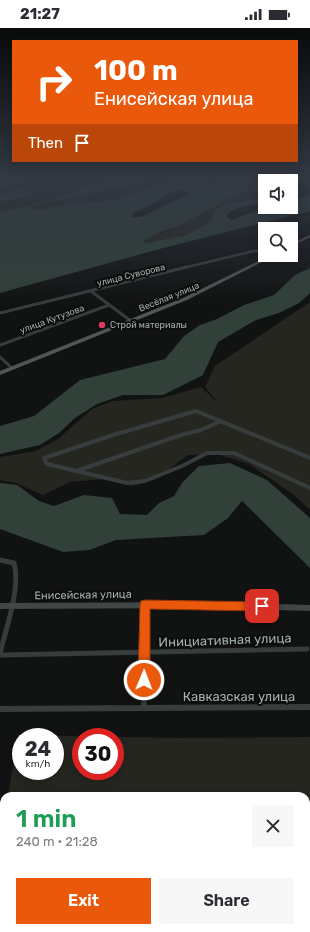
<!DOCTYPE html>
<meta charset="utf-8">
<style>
body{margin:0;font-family:Rubik,sans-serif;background:#f7f7f7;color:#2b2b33;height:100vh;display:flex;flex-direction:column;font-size:15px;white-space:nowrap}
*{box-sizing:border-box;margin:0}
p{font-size:13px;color:#7c7c81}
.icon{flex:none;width:22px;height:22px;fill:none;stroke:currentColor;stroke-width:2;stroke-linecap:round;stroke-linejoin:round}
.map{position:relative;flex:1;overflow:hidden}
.drawer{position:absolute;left:0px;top:764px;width:310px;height:140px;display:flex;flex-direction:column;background:#fff;border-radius:12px 12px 0 0;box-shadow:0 2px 10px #0003}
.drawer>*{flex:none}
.hud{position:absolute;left:12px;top:12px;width:286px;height:122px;border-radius:0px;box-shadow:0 2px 10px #0003;background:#ea580c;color:#fff;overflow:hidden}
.buttons{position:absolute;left:258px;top:146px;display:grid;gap:8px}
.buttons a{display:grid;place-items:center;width:40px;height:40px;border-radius:0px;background:#fff;box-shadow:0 2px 10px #0003;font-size:20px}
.speed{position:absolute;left:12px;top:700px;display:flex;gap:8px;font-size:20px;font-weight:700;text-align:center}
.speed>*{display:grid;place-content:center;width:52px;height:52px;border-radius:50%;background:#fff;box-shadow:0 2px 10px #0003;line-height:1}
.speed small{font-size:10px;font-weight:400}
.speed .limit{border:6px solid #d22;background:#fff;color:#111}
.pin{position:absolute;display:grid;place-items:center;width:34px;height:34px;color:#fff;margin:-17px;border-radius:8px;box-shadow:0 2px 6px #0006}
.me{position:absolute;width:44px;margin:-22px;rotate:1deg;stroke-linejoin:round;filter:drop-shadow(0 0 3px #0008)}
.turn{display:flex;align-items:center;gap:14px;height:84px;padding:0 16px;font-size:18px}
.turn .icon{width:52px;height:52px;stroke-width:2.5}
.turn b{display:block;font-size:28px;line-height:34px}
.then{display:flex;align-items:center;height:38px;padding:0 16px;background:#0003;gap:8px;font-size:15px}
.round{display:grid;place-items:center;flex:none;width:42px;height:42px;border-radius:0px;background:#f7f7f7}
.overview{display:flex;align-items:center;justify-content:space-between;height:68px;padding:0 16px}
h1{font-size:24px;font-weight:600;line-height:30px;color:#1e9e55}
.action{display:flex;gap:8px;margin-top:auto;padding:8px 16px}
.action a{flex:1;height:46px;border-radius:0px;background:#ea580c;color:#fff;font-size:16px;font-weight:600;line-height:46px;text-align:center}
.action a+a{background:#f7f7f7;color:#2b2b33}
.status{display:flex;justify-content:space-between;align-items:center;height:28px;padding:0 20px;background:#fff;direction:ltr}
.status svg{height:11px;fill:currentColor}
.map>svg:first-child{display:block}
.green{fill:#252620;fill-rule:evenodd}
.water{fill:#314039;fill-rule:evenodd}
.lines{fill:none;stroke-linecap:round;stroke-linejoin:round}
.street-far4{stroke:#373c3c;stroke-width:2.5}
.street-far3{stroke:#373c3c;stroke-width:3}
.street-far2{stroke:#373c3c;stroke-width:4}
.street-far1{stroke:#373c3c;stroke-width:5}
.street{stroke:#373c3c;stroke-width:6}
.secondary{fill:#414746;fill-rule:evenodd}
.primary{fill:#4f5655;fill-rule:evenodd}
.route{fill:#ea580c;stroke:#983908}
.poi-dot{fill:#df3c62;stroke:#0c0d0d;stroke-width:1.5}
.labels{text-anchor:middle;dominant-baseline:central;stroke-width:4;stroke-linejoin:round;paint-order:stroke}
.far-street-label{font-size:9px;fill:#a4b2af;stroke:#0c0d0d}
.far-poi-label{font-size:9px;fill:#a4b2af;stroke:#0c0d0d;text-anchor:start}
.street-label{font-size:11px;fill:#a4b2af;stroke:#0c0d0d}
.near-street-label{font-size:13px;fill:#a4b2af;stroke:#0c0d0d}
</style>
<div class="status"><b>21:27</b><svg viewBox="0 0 49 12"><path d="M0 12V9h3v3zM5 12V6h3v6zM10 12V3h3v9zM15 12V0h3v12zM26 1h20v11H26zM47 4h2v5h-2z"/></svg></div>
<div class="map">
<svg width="310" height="904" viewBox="0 0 310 904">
<rect width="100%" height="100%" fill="#111212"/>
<path class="green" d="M37 150H72L69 152 76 153 83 150H123L81 160 72 166 0 184V176L21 171 15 162 0 167V158L23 155Z
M160 150H179L116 172 86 174 39 182 32 180 34 177 42 175 138 156Z
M248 160H252L253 164 265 162V170L212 186 211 193C198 204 161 216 144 214L151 208 181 197Z
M310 274V482L294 467 249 436 217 426 188 427 156 451 133 458 105 451 70 454 43 467 16 455 0 452V429L36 423 58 411 92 381 113 373 162 370 201 359 219 376 205 359 215 338Z
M18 707 177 710 310 709V904H0V815L4 791V900H306V768H8ZM21 709H55V743H21ZM81 709H115V743H81Z"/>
<path class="water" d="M0 150H37L23 155 0 158Z
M123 150H160L138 156 42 175 34 177 32 180 39 182 70 176 116 172 174 151 199 150 196 154 210 151 212 152 208 156 215 157 221 150H273L279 153H265L263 156 265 162 253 164 252 160H248L181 197 162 203 143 213 147 215 186 207 211 193C212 190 212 187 214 184 221 175 253 172 265 170V175C253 177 233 177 226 188L231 192 265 180 291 179V173L310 166V183L167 219 0 265V184L72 166 81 160ZM179 162 191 165 141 189H132L133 185 149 178 172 164Z
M16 161H23L31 166 0 176V167L12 164Z
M310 240V265L299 275 279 285 256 292 218 314 203 347 163 367H123L97 376 75 390 59 405 40 417 0 426V398L34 388 80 352 165 331 184 308 200 297 217 291 244 277 274 267 295 247Z
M230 435 267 452 310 490V540L242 473 228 490 204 507 116 512 89 522 63 524 0 501V455L17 457 39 473 54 478 84 467 112 470 120 486 147 487 159 475 174 468 182 455 199 438Z"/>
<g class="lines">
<path class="street-far4" d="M183 240 254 223 265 222"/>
<path class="street-far3" d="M92 264 131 293
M0 285 187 239
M0 317 109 277
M0 329 12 340"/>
<path class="street-far2" d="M310 430 196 383 113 407 44 430 47 436 127 455 145 453 182 438 207 425H234L310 460
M76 443 181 407 201 402 221 393"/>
<path class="street-far1" d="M0 532 14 535C21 559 6 601 0 625
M0 627 307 621
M144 677 145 577"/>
<path class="street" d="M144 679V676
M0 681 310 679"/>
<path class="secondary" d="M215 574 310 577V583L215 580 0 581V575Z"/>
<path class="primary" d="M310 207V209L291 219V216Z
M271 227H276L187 272 0 347V343L183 270Z"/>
</g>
<linearGradient id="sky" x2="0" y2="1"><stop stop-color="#090a0a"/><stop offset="0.54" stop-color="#323944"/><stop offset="1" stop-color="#323944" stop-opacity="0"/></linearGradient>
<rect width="310" height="277" fill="url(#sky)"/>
<path class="route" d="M145 572 262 574 266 575 268 578 266 582 262 583 150 581V652L148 656 144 658 140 656 138 652 140 577 141 573Z"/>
<circle class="poi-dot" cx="102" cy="297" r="4"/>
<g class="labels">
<g class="far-street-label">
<text transform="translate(131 247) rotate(-14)">улица Суворова</text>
<text transform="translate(169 269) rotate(-22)">Весёлая улица</text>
<text transform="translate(52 291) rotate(-20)">улица Кутузова</text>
</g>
<g class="far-poi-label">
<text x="110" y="297">Строй материалы</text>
</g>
<g class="street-label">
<text transform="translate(83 567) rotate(-1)">Енисейская улица</text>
</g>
<g class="near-street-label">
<text transform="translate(225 612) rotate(-2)">Инициативная улица</text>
<text x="239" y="668">Кавказская улица</text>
</g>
</g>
</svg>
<div class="buttons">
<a><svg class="icon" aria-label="sound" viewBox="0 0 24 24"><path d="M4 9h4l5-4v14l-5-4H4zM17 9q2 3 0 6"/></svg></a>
<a><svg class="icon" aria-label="search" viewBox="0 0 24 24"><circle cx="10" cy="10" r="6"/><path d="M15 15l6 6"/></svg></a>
</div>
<div class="speed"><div>24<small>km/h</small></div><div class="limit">30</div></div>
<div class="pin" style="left:262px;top:578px;background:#d93025"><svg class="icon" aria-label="arrive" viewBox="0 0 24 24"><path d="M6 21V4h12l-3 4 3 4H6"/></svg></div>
<svg class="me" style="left:144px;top:652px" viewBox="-20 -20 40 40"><circle r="17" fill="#ea580c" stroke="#fff" stroke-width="3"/><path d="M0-11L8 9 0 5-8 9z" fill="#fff"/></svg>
<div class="hud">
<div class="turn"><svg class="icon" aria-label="right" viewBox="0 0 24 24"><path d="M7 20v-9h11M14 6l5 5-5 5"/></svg><div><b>100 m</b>Енисейская улица</div></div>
<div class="then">Then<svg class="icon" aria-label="arrive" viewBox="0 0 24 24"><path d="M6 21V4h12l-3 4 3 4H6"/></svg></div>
</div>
<section class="drawer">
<div class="overview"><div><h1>1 min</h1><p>240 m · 21:28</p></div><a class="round"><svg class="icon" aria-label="close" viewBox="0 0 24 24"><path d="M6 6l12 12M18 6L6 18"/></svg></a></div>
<div class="action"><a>Exit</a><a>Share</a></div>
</section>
</div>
